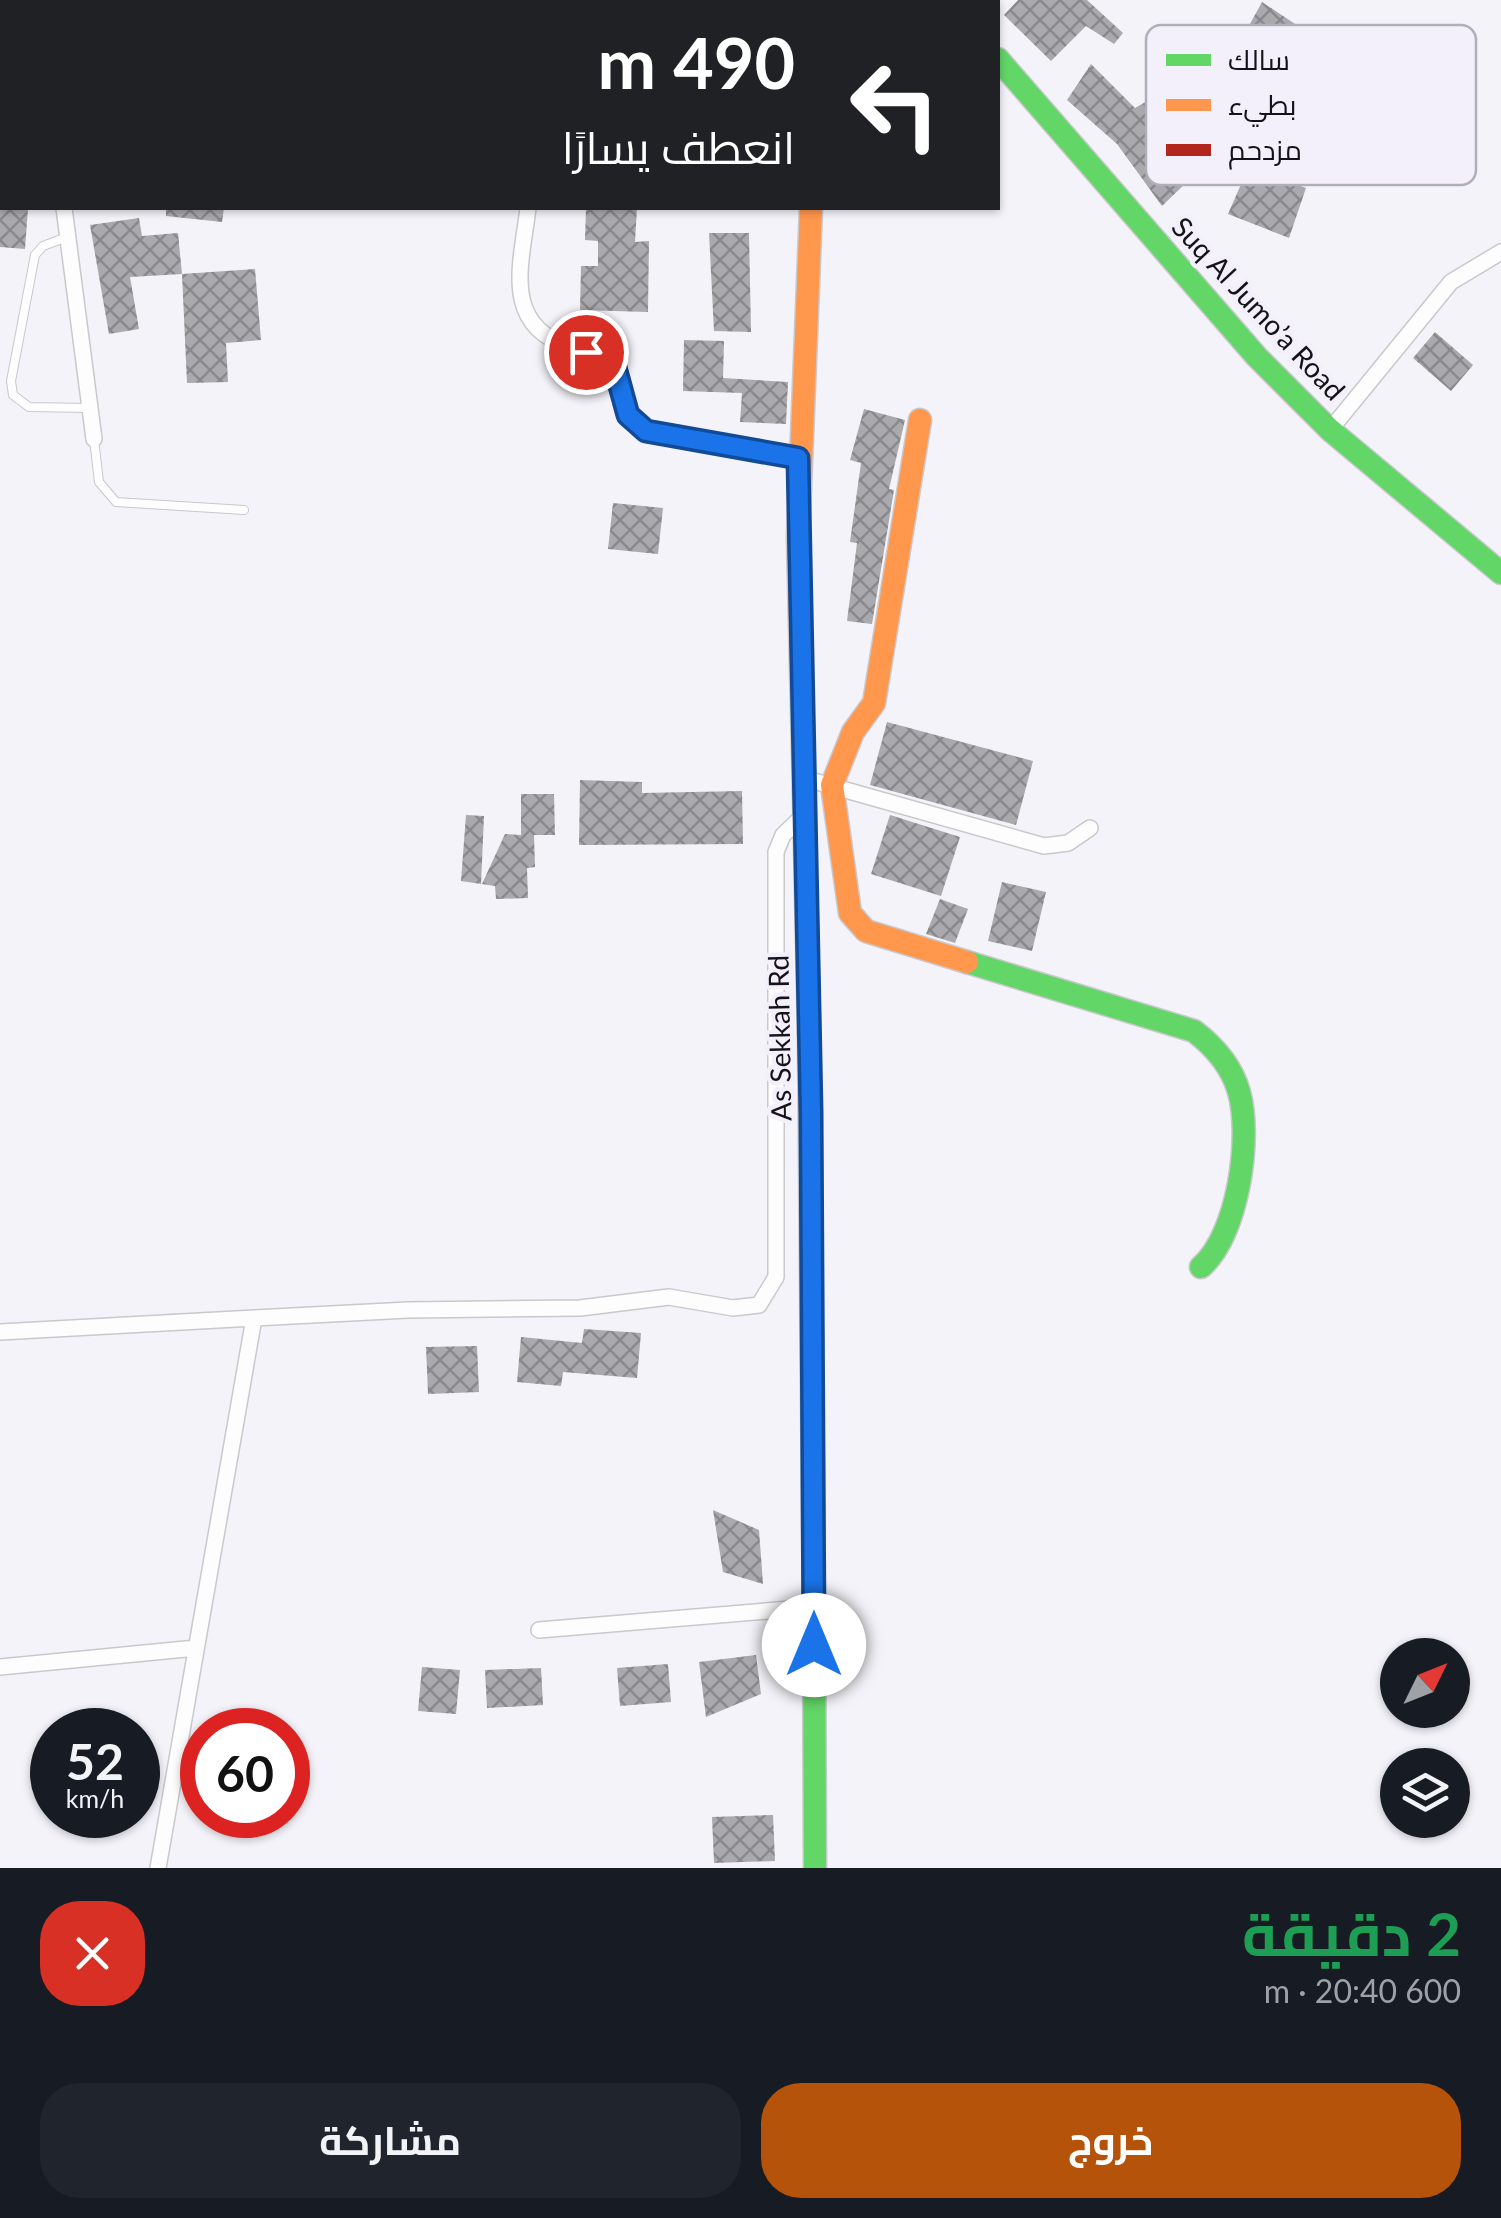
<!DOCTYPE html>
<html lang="ar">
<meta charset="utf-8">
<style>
body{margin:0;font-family:Lato,Cairo,sans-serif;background:#20242c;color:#f1f3f6;direction:rtl;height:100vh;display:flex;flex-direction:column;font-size:38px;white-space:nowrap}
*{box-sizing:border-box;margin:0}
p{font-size:32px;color:#9ea1a6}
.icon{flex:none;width:55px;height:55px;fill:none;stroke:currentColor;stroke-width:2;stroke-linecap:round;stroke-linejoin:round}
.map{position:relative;height:1868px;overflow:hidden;direction:ltr}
.side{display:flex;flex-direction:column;background:#171b24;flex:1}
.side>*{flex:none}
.hud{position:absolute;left:0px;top:0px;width:1000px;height:210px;box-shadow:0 2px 8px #0004;direction:rtl;background:#202124;color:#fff;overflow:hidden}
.needle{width:65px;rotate:47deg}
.tools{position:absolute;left:1380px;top:1638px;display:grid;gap:20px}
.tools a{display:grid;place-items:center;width:90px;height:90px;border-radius:50%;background:#171b24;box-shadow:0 2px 8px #0004;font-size:50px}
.speed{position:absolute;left:30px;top:1708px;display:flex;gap:20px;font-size:50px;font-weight:700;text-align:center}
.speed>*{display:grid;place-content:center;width:130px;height:130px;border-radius:50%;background:#171b24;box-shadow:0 2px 8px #0004;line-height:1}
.speed small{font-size:25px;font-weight:400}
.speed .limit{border:15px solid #d22;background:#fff;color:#111}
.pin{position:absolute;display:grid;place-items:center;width:85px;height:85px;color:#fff;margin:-42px;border:5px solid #fff;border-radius:50%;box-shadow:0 2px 10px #0007}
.me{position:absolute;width:110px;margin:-55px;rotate:0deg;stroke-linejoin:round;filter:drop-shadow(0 0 8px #0008)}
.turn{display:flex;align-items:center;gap:35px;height:210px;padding:0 40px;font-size:45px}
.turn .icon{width:130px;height:130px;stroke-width:2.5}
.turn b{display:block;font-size:70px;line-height:85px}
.round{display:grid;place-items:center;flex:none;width:105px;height:105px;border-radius:40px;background:#20242c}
.headline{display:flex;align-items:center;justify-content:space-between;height:170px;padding:0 40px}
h1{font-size:60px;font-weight:700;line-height:75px;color:#1e9e55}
.primary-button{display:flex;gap:20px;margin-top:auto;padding:20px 40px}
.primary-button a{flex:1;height:115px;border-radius:40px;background:#b45309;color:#fff;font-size:40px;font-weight:700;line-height:115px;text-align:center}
.primary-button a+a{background:#20242c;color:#f1f3f6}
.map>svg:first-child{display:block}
.building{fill:url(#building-cross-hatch)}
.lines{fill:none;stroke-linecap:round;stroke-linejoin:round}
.lane-casing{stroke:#c9c8cc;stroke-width:10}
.street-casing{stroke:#c9c8cc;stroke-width:18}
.fast-casing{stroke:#c9c8cc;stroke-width:25}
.slow-casing{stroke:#c9c8cc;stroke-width:25}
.jam-casing{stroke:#c9c8cc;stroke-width:25}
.lane{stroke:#fdfdfe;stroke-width:8}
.street{stroke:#fdfdfe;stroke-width:15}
.fast{stroke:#63d668;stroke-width:22}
.slow{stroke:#ff974d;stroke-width:22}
.jam{stroke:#b3261e;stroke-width:22}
.route-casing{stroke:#114b97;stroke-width:25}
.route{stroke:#1a73e8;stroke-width:18}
.labels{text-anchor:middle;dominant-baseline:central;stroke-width:9;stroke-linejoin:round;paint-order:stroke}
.street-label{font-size:28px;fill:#141317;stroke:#f3f0fc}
.key{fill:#f3f0fc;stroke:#b0aeb7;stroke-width:2.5}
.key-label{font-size:28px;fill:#141317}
</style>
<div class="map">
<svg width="1501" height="1868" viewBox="0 0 1501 1868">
<defs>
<pattern id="building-cross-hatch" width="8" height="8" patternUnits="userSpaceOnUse" patternTransform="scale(2.5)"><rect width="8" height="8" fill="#aaa9ae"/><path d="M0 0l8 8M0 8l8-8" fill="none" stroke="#89888d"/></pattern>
</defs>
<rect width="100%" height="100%" fill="#f4f3f9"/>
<path class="building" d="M1018 0H1087L1123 33 1114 44 1086 26 1051 61 1004 15Z
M1262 2 1325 44 1293 107 1223 73Z
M1091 64 1135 108 1147 101 1194 164 1185 172 1190 179 1162 206 1117 144 1067 100Z
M1249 166 1306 188 1289 238 1228 214Z
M0 208H28L25 249 0 247Z
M166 208H224L222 222 166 216Z
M586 208H637L635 242 649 241 648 312 580 310 581 266H598V241L585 240Z
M139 218 142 236 178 233 182 274 130 277 139 329 109 334 90 225Z
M709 233H749L751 332 714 331Z
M255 269 261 340 226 343 228 382 187 383 182 274Z
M1435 332 1473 365 1451 391 1413 358Z
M684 340 724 341 723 378 788 382 786 424 740 422 742 393 683 391Z
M864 409 905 420 889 489 894 490 872 624 847 621 857 543 850 542 861 463 850 460Z
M613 503 663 508 658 554 608 549Z
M887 722 1033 761 1016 825 870 785Z
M580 780 642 782V793L742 791 743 844 579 845Z
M521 794H554L555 835H534L535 867 527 868 528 898 496 899 495 886 482 884 505 834 521 835Z
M466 815 484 816 481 884 461 881Z
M890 815 960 837 941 896 871 874Z
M1002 882 1046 892 1032 951 988 941Z
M940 899 968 909 955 943 926 934Z
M584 1329 641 1333 637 1378 563 1372 561 1386 517 1382 521 1337 582 1343Z
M477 1346 479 1392 428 1394 426 1347Z
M713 1510 759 1530 763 1584 723 1572Z
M756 1655 761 1694 706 1717 699 1662Z
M668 1664 671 1702 620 1706 617 1668Z
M422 1667 460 1670 456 1714 418 1711Z
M541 1668 543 1705 487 1708 485 1670Z
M773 1815 775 1861 714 1863 712 1817Z"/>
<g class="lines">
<g class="lane-casing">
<path id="lane" d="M67 237 43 246 35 255 11 381 13 395 29 407 89 408
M94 439 99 482 116 502 244 510"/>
</g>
<g class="street-casing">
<path id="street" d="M67 2V0
M0 140H2
M64 208 94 439
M528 208C522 261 500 325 570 347 583 351 604 352 613 363 633 387 615 409 646 431L799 459
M1330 430 1451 282 1501 252
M803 778 1044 846 1068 843 1090 828
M254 1318 408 1310 580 1308 669 1297 733 1308 759 1305 776 1277V852L783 835 804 815
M0 1332 254 1318 158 1868
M539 1630 814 1607
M0 1667 196 1648"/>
</g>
<g class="fast-casing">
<path id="fast" d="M946 0 949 2
M998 59 1257 357 1330 430 1501 573
M967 962 1194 1031C1215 1047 1232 1067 1239 1092 1252 1138 1238 1235 1201 1267
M814 1612 815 1868"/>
</g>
<g class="slow-casing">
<path id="slow" d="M820 0V2
M920 420 874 703 853 732 832 785 850 913 866 931 967 962
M804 791 798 537 811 208
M809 1033 814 1612"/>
</g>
<g class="jam-casing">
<path id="jam" d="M804 791 809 1033"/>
</g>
<use href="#lane" class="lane"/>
<use href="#street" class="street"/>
<use href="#fast" class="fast"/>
<use href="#slow" class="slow"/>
<use href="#jam" class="jam"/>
</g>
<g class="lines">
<g class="route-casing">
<path id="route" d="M586 352 614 364 628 415 646 431 798 458 811 1112 814 1645"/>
</g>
<use href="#route" class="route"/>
</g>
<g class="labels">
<g class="street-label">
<text transform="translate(1259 308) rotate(47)">Suq Al Jumo’a Road</text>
<text transform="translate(779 1038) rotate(-91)">As Sekkah Rd</text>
</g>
</g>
<rect x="1146" y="25" width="330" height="160" rx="15" class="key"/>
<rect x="1166" y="54" width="45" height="12" fill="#63d668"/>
<rect x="1166" y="99" width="45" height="12" fill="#ff974d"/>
<rect x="1166" y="144" width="45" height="12" fill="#b3261e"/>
<g class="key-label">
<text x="1228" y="70">سالك</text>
<text x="1228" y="115">بطيء</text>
<text x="1228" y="160">مزدحم</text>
</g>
</svg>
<div class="tools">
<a><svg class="needle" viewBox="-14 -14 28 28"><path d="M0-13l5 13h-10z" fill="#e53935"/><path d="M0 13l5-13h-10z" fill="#9ea1a6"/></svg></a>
<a><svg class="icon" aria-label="layers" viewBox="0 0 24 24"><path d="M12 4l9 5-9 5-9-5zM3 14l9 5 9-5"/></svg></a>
</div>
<div class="speed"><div>52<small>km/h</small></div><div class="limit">60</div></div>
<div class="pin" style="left:586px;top:352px;background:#d93025"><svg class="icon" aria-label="arrive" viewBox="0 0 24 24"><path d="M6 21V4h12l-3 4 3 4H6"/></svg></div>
<svg class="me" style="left:814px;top:1645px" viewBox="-20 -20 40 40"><circle r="19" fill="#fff"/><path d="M0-13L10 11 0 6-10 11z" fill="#1a73e8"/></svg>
<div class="hud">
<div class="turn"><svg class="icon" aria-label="left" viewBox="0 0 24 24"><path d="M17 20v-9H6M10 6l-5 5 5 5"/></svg><div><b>490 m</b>انعطف يسارًا</div></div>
</div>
</div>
<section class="side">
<div class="headline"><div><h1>2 دقيقة</h1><p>600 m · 20:40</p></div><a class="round" style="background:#d93025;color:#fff"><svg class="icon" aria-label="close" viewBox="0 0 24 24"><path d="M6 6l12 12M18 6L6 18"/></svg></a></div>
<div class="primary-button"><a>خروج</a><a>مشاركة</a></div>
</section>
